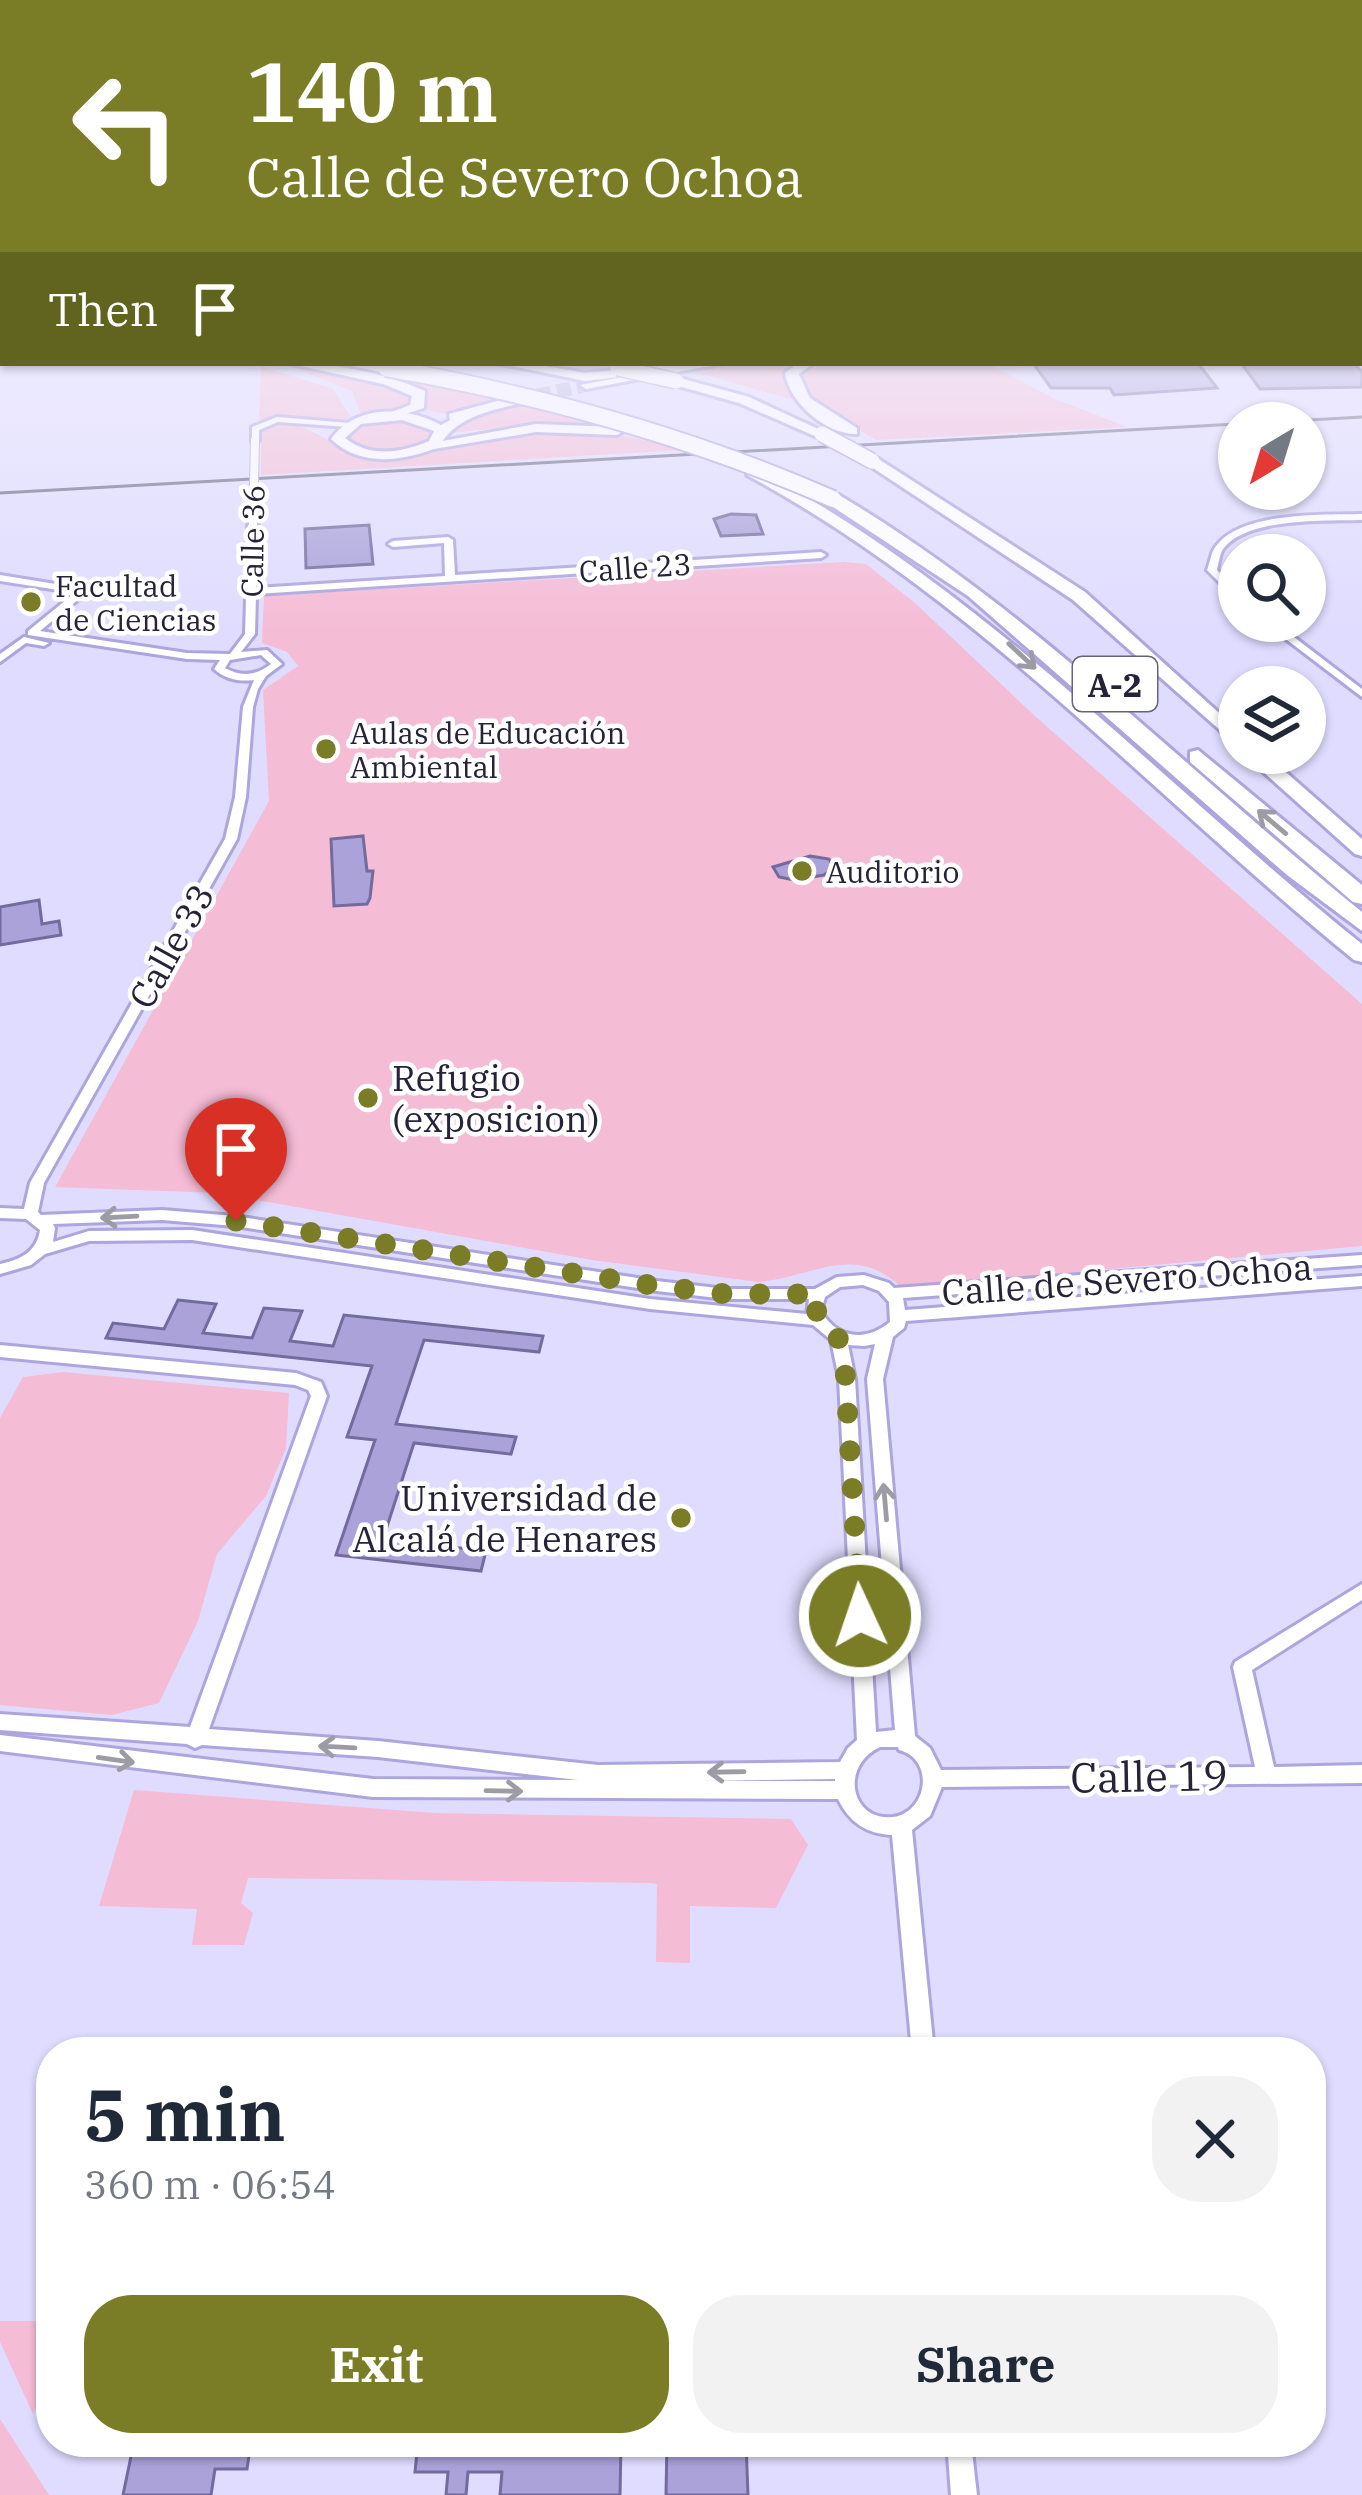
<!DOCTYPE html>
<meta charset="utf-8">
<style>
body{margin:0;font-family:"IBM Plex Serif",serif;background:#f2f2f3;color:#1f2937;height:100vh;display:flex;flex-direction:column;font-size:45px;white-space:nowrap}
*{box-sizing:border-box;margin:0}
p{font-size:39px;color:#747a83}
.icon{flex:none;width:66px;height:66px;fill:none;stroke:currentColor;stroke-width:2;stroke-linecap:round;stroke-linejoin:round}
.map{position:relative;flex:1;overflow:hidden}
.drawer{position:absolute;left:36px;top:2037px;width:1290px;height:420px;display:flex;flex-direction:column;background:#fff;border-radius:48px;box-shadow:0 3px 9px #0004}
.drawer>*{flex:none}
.banner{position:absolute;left:0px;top:0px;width:1362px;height:366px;box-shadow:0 3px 9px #0004;background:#7a7d26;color:#fff;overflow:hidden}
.needle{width:78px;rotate:218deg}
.fabs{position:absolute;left:1218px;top:402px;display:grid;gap:24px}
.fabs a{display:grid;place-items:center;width:108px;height:108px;border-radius:50%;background:#fff;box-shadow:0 3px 9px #0004;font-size:60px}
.pin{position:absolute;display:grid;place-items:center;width:102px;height:102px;color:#fff;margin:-123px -51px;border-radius:50% 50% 50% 0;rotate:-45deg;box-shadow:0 0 12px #0007}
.pin .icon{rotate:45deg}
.me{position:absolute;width:132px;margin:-66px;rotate:357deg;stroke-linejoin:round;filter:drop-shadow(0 0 9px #0008)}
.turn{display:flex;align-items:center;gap:42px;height:252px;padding:0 48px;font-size:54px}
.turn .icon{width:156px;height:156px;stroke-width:2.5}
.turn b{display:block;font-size:84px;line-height:102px}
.then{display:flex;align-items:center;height:114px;padding:0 48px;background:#0003;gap:24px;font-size:45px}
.round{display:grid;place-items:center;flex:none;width:126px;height:126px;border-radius:48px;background:#f2f2f3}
.head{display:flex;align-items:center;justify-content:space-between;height:204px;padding:0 48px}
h1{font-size:72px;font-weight:700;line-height:90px}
.cta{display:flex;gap:24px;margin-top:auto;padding:24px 48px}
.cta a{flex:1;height:138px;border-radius:48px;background:#7a7d26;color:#fff;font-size:48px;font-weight:700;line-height:138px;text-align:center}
.cta a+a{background:#f2f2f3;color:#1f2937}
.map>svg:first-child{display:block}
.green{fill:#f5bcd5}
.building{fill:#aaa2d9;stroke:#736b9e;stroke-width:3}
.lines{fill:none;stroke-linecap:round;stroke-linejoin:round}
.primary-tunnel{stroke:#bbb7d7;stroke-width:14;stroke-dasharray:14 6;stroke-linecap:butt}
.minor-casing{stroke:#ada5dd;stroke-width:6}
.primary-casing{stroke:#ada5dd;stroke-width:6}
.trunk-casing{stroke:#ada5dd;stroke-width:6}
.motorway-casing{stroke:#ada5dd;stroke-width:6}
.minor{fill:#fff;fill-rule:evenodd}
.primary{fill:#fff;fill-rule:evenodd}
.trunk{fill:#fff;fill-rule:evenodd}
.motorway{fill:#fff;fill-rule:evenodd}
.rail{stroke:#6c6883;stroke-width:3}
.minor-bridge-casing{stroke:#ada5dd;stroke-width:10;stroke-linecap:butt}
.trunk-bridge-casing{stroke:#ada5dd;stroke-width:18;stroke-linecap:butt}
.motorway-bridge-casing{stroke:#ada5dd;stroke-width:20;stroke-linecap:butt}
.minor-bridge{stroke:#fff;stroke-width:8}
.trunk-bridge{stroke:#fff;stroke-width:15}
.motorway-bridge{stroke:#fff;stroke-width:16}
.oneway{stroke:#9d9ca5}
.route{stroke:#7a7d26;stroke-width:21;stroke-dasharray:0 37.8}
.poi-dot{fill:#7a7d26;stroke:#fff;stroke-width:4.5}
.labels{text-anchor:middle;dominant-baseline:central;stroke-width:9;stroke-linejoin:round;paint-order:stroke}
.far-street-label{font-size:30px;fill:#262238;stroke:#fff}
.far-poi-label{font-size:30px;fill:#262238;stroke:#fff;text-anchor:start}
.shield{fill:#fff;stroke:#676474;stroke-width:3}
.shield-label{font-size:33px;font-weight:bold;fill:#262238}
.street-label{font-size:36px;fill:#262238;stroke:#fff}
.poi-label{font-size:36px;fill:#262238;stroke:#fff;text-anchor:start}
.near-street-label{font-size:42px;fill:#262238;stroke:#fff}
</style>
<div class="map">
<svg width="1362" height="2495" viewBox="0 0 1362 2495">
<rect width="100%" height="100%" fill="#e0dcff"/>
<path class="green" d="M740 363H791L784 378 795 400 690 371Z
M987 363 1053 398 1127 427 876 440 826 411 798 382 801 374 822 364Z
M287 365 397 385 414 397 413 405 362 417 352 391Z
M261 366 333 389 350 416C331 434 288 414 259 420Z
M331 366 413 377 505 399C477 408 452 421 424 408L427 397 408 382Z
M529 400 615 428 531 425 449 433 465 420Z
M393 419 431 427 432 439 380 452 347 441 353 429Z
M282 423C321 426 342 459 383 459 409 459 429 448 454 442 528 425 609 427 682 450L261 475V431Z
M844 562 866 564 915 603 1036 717 1362 1004V1246L902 1288C854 1241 812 1278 758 1282L592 1260 217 1193 55 1187 269 801 263 690 298 666 287 652 262 643 264 596Z
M63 1372 289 1393 286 1448 266 1496 217 1554 198 1621 159 1703 112 1715 0 1705V1418L23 1377Z
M134 1790 435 1813 791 1819 808 1845 776 1908 690 1906V1963L656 1962 657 1884 650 1883 248 1878 241 1903 253 1913 244 1945H192L197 1909 99 1906Z
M0 2321H51V2376L33 2414 0 2342Z
M0 2419 49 2495H0Z"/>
<path class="building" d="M1033 363H1198L1217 388 1114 395 1110 388H1051Z
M1241 363H1354L1362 372V387L1260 389Z
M731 514 756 515 763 534 721 536 714 519Z
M369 525 373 564 306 568 305 529Z
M363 836 367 871H373L370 898 367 904 334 906 331 839Z
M810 856 829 859 834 867 824 875 794 880 779 877 773 867Z
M39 900 42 924 59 921 61 935 0 945V907Z
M178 1300 216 1304 203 1333 252 1338 264 1308 302 1311 290 1341 333 1346 344 1315 543 1336 539 1352 424 1340 396 1424 516 1437 511 1454 414 1443 383 1539 486 1551 481 1571 336 1555 375 1440 347 1437 372 1366 106 1338 113 1323 164 1329Z
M134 2442H251L247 2469H215L211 2495H123Z
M418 2442H621L620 2495H500L502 2472H468L466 2495H446L448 2472H415Z
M667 2442H746L748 2495H666Z"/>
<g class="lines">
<path class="primary-tunnel" d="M518 400 586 385"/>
<g class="minor-casing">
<path id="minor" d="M277 417 349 423 353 425 349 427 278 422 259 430V440L252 442V427Z
M1362 514V520C1327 521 1243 517 1222 551 1220 554 1218 566 1217 570L1239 593V602L1207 570C1208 569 1212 552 1213 551 1234 511 1323 515 1362 514Z
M253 522 258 525 256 588 445 576 444 543 393 547 388 544 393 541 448 537 453 540 455 575 821 552 826 555 821 558 256 594 255 634 241 652 267 650 282 664 266 676 258 689 253 707 246 797 237 839 44 1183 38 1212 41 1215 162 1210 235 1216 657 1281 726 1289H815L837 1277 864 1275 889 1283 894 1288 1362 1255V1265L903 1298 905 1310 1362 1276V1286L906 1321 904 1328 893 1337 883 1379 915 1736 930 1748 941 1770 1255 1767 1233 1667 1235 1662 1362 1584V1600L1252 1670 1274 1767 1362 1765V1783L942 1787 930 1816 912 1830 934 2052H912L892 1835C866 1834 849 1822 838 1799L373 1797 0 1751V1735L373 1779 578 1780 378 1757 202 1745 195 1748 187 1744 0 1730V1714L190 1727 311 1396 308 1390 295 1385 0 1357V1345L296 1373 321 1382 327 1396 209 1729 378 1741 598 1765 840 1762 848 1748 857 1740 839 1379 831 1340 813 1325 650 1309 192 1240 89 1241 45 1254 31 1265 0 1274V1264C20 1260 37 1252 40 1230L26 1219 0 1218V1208L24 1209 30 1183 225 839 235 797 243 707 254 680C239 682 225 679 214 669L220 660 187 659 28 635V631L71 596 65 591 0 581V575L68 586 80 594V598L40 631 187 653 230 654 245 634 248 525ZM261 655 271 664C256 676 241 677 225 668L230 660ZM162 1220 235 1226 657 1291 726 1299H809L807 1314 650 1299 192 1230 89 1231 53 1242 55 1228 53 1224ZM863 1285 879 1291 889 1302 890 1322C866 1342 837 1339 821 1311L825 1297 840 1287ZM875 1344 867 1379 895 1730 876 1732 855 1379 848 1345 864 1346ZM880 1747H898L899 1750C935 1759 928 1812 893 1817 851 1822 839 1766 880 1747ZM835 1779V1781H703Z
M1262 621H1273L1362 689V697Z
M24 637 49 643 44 646 26 643 0 662V654Z
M947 2442H971L977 2495H951Z"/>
</g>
<g class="primary-casing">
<path id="primary" d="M1359 326H1362V334H1359Z
M697 363H725L586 389 580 385Z
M516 396 522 400 521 403C490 411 455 417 439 447 404 461 360 468 331 439 356 404 406 406 441 425L450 420 449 414ZM402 420 434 431 429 441C401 453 370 458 345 438L361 424Z"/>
</g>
<g class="trunk-casing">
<path id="trunk" d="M0 344H3V352H0Z
M287 363C335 363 381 372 425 391L424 408 389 419V413L410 405 412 396 383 384Z
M497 363H528L585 373 692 363 712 366 585 381Z
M798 363H814L799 374 810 398 857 428V434C827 435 789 403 785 373Z
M676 377 749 397 829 434 817 437 739 403 671 384 669 381Z
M536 424 617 427 624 431 617 435 536 432 434 449 426 444Z
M867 458H877L1085 592 1239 731V747L1073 600 867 464Z
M747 469H757C986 591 1161 783 1362 944V962L1354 960C1152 796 977 599 747 475Z
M1242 753H1264L1362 839V856L1355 854Z"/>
</g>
<g class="motorway-casing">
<path id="motorway" d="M0 334H3V342H0Z
M337 363H383L394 368 386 373Z
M827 495H839C1033 611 1187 771 1362 912V931L1287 875 968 596 827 503Z
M1198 750 1362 885V904L1353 902 1190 762V752Z"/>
</g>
<use href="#minor" class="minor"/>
<use href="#primary" class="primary"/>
<use href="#trunk" class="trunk"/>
<use href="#motorway" class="motorway"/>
<path class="rail" d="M0 493 1362 417"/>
<g class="minor-bridge-casing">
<path id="minor-bridge" d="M253 525 255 440"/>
</g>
<g class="trunk-bridge-casing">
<path id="trunk-bridge" d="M618 368 676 381
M822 434 872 461"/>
</g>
<g class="motorway-bridge-casing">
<path id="motorway-bridge" d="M386 368C541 395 689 436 833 499"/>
</g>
<use href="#minor-bridge" class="minor-bridge"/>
<use href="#trunk-bridge" class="trunk-bridge"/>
<use href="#motorway-bridge" class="motorway-bridge"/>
</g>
<defs><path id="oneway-shaft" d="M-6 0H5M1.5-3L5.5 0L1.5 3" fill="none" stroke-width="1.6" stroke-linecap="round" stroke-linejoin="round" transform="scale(3)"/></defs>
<g class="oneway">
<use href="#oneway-shaft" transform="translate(1022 656) rotate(43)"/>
<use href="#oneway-shaft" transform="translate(1272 822) rotate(-140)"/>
<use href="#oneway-shaft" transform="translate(119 1217) rotate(177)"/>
<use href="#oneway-shaft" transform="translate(885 1502) rotate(-95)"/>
<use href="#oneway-shaft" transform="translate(337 1747) rotate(-177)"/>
<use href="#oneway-shaft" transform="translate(116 1760) rotate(8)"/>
<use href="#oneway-shaft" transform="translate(726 1772) rotate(179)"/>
<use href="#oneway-shaft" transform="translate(504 1791) rotate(1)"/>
</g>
<linearGradient id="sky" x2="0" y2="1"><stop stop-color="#7abfd3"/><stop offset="0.45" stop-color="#f1efff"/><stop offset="1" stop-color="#f1efff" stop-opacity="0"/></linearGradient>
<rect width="1362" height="631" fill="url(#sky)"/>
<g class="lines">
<path class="route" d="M236 1221 657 1286 726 1294H818L816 1320 838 1338 844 1353 860 1616"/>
</g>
<g class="poi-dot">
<circle cx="31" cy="602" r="12"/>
<circle cx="326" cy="749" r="12"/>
<circle cx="802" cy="871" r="12"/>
<circle cx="368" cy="1098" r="12"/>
<circle cx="681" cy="1518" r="12"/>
</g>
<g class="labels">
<g class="far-street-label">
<text transform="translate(252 541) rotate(-89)">Calle 36</text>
<text transform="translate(635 567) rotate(-4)">Calle 23</text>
</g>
<g class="far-poi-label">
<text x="55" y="585">Facultad<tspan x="55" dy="34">de Ciencias</tspan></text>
<text x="350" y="732">Aulas de Educación<tspan x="350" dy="34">Ambiental</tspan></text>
<text x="826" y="871">Auditorio</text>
</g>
<rect class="shield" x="1073" y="657" width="84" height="54" rx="9"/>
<g class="shield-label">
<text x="1115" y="684">A-2</text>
</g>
<g class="street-label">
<text transform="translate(171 946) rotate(-61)">Calle 33</text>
<text transform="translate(1127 1279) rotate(-4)">Calle de Severo Ochoa</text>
</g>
<g class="poi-label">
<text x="392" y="1077">Refugio<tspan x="392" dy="41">(exposicion)</tspan></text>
<text x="657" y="1497" text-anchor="end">Universidad de<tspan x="657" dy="41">Alcalá de Henares</tspan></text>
</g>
<g class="near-street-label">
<text transform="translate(1149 1776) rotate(-1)">Calle 19</text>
</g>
</g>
</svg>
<div class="fabs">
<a><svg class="needle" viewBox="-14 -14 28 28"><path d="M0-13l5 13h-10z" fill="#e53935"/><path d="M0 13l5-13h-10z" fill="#747a83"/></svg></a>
<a><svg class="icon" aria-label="search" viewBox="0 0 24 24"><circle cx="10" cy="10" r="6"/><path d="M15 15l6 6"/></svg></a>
<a><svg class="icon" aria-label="layers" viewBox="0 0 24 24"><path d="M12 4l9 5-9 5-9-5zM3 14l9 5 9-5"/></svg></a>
</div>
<div class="pin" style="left:236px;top:1221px;background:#d93025"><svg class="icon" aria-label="arrive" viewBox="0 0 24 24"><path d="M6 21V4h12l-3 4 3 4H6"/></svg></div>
<svg class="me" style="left:860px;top:1616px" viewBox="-20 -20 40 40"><circle r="17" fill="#7a7d26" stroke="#fff" stroke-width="3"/><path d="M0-11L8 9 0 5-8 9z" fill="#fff"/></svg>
<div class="banner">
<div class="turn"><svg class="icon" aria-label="left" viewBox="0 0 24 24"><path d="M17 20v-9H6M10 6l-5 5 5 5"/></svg><div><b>140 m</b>Calle de Severo Ochoa</div></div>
<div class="then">Then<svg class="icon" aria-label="arrive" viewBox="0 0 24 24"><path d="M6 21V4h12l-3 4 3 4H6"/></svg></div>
</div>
<section class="drawer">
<div class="head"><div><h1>5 min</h1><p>360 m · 06:54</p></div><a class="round"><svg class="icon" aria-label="close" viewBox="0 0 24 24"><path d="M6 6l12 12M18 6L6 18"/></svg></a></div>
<div class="cta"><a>Exit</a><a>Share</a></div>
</section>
</div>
